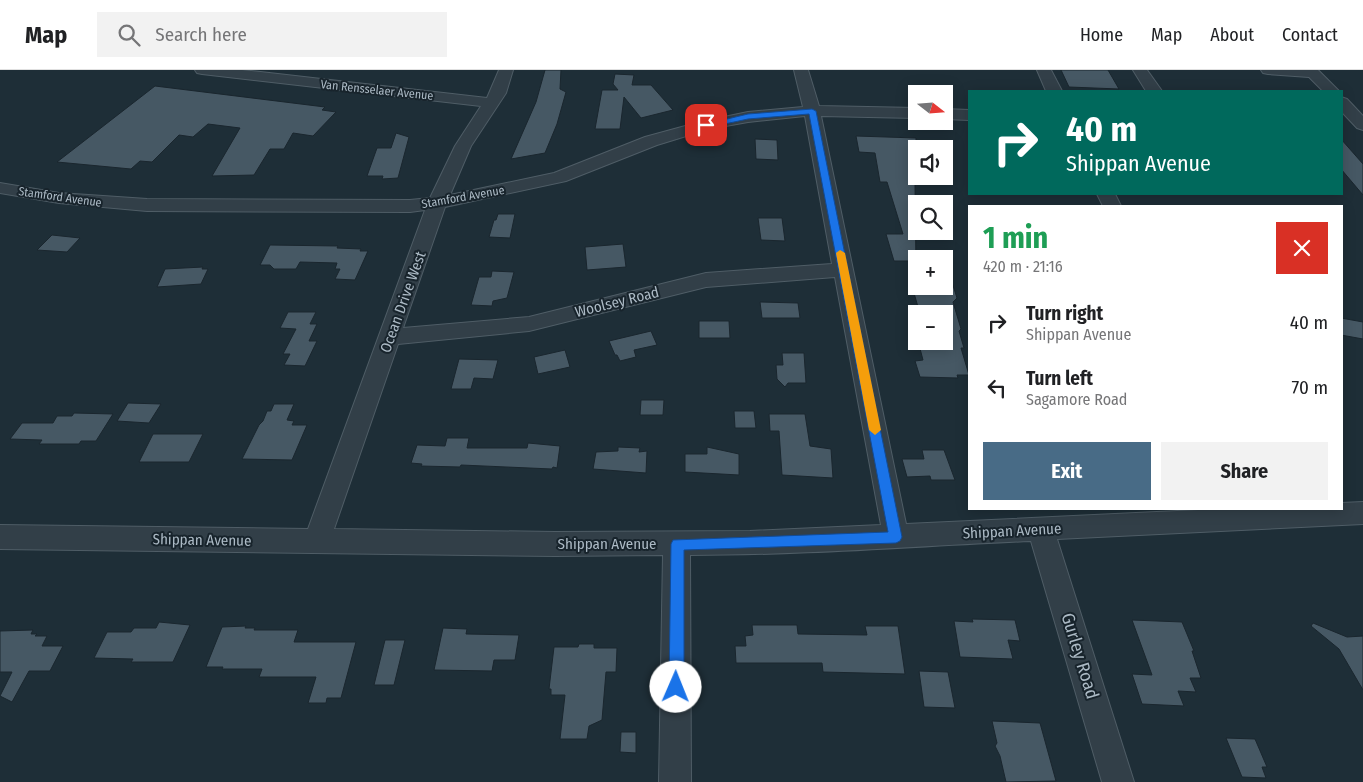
<!DOCTYPE html>
<meta charset="utf-8">
<style>
body{margin:0;font-family:"Fira Sans Condensed",sans-serif;background:#f2f2f2;color:#202124;height:100vh;display:flex;flex-direction:column;font-size:19px;white-space:nowrap}
*{box-sizing:border-box;margin:0}
p{font-size:16px;color:#757577}
.icon{flex:none;width:28px;height:28px;fill:none;stroke:currentColor;stroke-width:2;stroke-linecap:round;stroke-linejoin:round}
.map{position:relative;flex:1;overflow:hidden}
.side{position:absolute;left:968px;top:135px;width:375px;height:305px;display:flex;flex-direction:column;background:#fff;border-radius:0px;box-shadow:0 2px 12px #0003}
.side>*{flex:none}
.hud{position:absolute;left:968px;top:20px;width:375px;height:105px;border-radius:0px;box-shadow:0 2px 12px #0003;background:#00695c;color:#fff;overflow:hidden}
.needle{width:32px;rotate:107deg}
.fabs{position:absolute;left:908px;top:15px;display:grid;gap:10px}
.fabs a{display:grid;place-items:center;width:45px;height:45px;border-radius:0px;background:#fff;box-shadow:0 2px 12px #0003;font-size:25px}
.pin{position:absolute;display:grid;place-items:center;width:42px;height:42px;color:#fff;margin:-21px;border-radius:10px;box-shadow:0 2px 8px #0006}
.me{position:absolute;width:55px;margin:-28px;rotate:1deg;stroke-linejoin:round;filter:drop-shadow(0 0 4px #0008)}
.turn{display:flex;align-items:center;gap:18px;height:105px;padding:0 15px;font-size:22px}
.turn .icon{width:65px;height:65px;stroke-width:2.5}
.turn b{display:block;font-size:35px;line-height:42px}
.round{display:grid;place-items:center;flex:none;width:52px;height:52px;border-radius:0px;background:#f2f2f2}
.head{display:flex;align-items:center;justify-content:space-between;height:85px;padding:0 15px}
h1{font-size:30px;font-weight:700;line-height:38px;color:#1e9e55}
.primary-button{display:flex;gap:10px;margin-top:auto;padding:10px 15px}
.primary-button a{flex:1;height:58px;border-radius:0px;background:#486b86;color:#fff;font-size:20px;font-weight:700;line-height:58px;text-align:center}
.primary-button a+a{background:#f2f2f2;color:#202124}
ul{padding:0;list-style:none}
li{display:flex;align-items:center;gap:15px;height:65px;padding:0 15px}
li div{flex:1}
li b{display:block;font-size:19px}
li em{font-style:normal}
header{display:flex;align-items:center;gap:30px;box-sizing:border-box;height:70px;padding:0 25px;background:#fff;border-bottom:1px solid #e0e0e0}
header strong{font-size:24px}
nav{display:flex;gap:28px;margin-inline-start:auto;font-size:18px}
.search{width:350px;height:45px;background:#f2f2f2;display:flex;align-items:center;gap:12px;box-sizing:border-box;padding:0 18px;border-radius:0px;color:#757577;font-size:19px}
.map>svg:first-child{display:block}
.building{fill:#465864;stroke:#1a262e}
.lines{fill:none;stroke-linecap:round;stroke-linejoin:round}
.minor-casing{stroke:#4f5d66;stroke-width:2}
.minor{fill:#323f48;fill-rule:evenodd}
.route{fill:#1a73e8;stroke:#114b97}
.slow{fill:#f59e0b}
.labels{text-anchor:middle;dominant-baseline:central;stroke-width:4;stroke-linejoin:round;paint-order:stroke}
.far-street-label{font-size:12px;fill:#acbac5;stroke:#18242c}
.street-label{font-size:15px;fill:#acbac5;stroke:#18242c}
.near-street-label{font-size:18px;fill:#acbac5;stroke:#18242c}
</style>
<header>
<strong>Map</strong>
<div class="search"><svg class="icon" aria-label="search" viewBox="0 0 24 24"><circle cx="10" cy="10" r="6"/><path d="M15 15l6 6"/></svg>Search here</div>
<nav><a>Home</a><a>Map</a><a>About</a><a>Contact</a></nav>
</header>
<div class="map">
<svg width="1363" height="712" viewBox="0 0 1363 712">
<rect width="100%" height="100%" fill="#1e2e37"/>
<path class="building" d="M545 0H561L560 19 566 22 557 54 545 83 511 89 536 32Z
M1061 0H1108L1119 19 1069 17Z
M615 4 634 5 632 15H651L673 40 641 48 624 27 620 59H595L602 20H618L613 14Z
M155 16 325 37 322 40 336 42 313 66 293 63 284 79H270L254 105 212 106 240 58 208 54 193 67 179 65 152 92 140 91 131 99 57 92Z
M396 63 409 67 398 108 382 109 383 106H367L377 78H391Z
M856 66 916 68V106H919L921 114H915L916 194 912 195 911 191H894L886 164H903L887 112H880L875 83 859 82Z
M755 69 777 70 778 90 756 89Z
M1341 69 1363 94V125L1341 99Z
M498 144H515L510 168 489 167 494 150H496Z
M758 148H782L785 171 761 170Z
M52 165 80 168 67 182 37 180Z
M623 174 626 197 587 200 585 177Z
M270 175 338 176 337 178 361 179 360 181H368L355 210 335 209 340 199H335L337 193 300 192 296 199H274L270 195H260Z
M203 197 202 199H208L201 214 157 217 165 199Z
M492 201 514 202 507 228 493 231 492 236 471 235 479 207H491Z
M910 209H916V216H944V209H951L957 228 953 232 961 259 959 261 964 278H961L969 305H957L958 308 920 307 915 291 923 290 918 271H944V244H920Z
M760 232 798 233 800 248H762Z
M288 242H316L310 254H317L309 271H317L305 296 284 295 290 284H283L296 259 280 258Z
M1341 248 1363 252V269L1341 265Z
M699 251H729L730 268H699Z
M651 261 657 275 634 280 636 287 620 291 617 285H615L609 271Z
M565 280 570 297 538 304 534 287Z
M782 283H804L806 313H788L785 317 777 309 776 295H783Z
M459 289 498 290 493 309 474 308 471 319H451Z
M641 330H664L663 345H640Z
M128 333 161 334 149 353 117 351Z
M274 334H294L287 350 294 351 292 355H307L292 390 242 389 259 355 263 351 267 341H271Z
M734 341H754L756 358H735Z
M74 343 113 344 96 371H81L79 374H39L42 370 10 369 22 353H53L57 346H72Z
M769 344H805L810 376 831 379 833 408 782 405 779 361H770Z
M153 364H203L189 392H139Z
M447 368H469L467 378H527L528 373 560 376 557 398 553 397 552 399 461 395 460 397 421 396 422 394 411 393 417 375 445 376Z
M618 377 640 378 639 382 647 381 646 403 593 399 596 382 618 381Z
M707 377 739 384V405L685 402V384H707Z
M922 380H944L955 410H931L930 406 907 407 902 389H924Z
M972 549 1015 550 1020 571 1008 570 1013 589 960 587 954 551 973 552Z
M1132 550 1182 552 1194 581H1192L1201 608H1190L1196 622 1178 621 1184 636 1142 634 1132 604 1152 605Z
M159 552 190 555 173 592H131L133 589 94 588 107 562H131L134 558H156Z
M1313 553 1347 567 1363 566V620L1339 579 1311 556Z
M752 555H797L798 564 867 565 865 556H898L905 604 823 602 822 593H736L735 576H746L745 566 753 565Z
M246 556 245 558H255L254 560H298L294 572H356L341 628H327L326 633H308L316 607H259L262 599H222L223 597H206L222 557Z
M443 558 467 559 466 564 519 565 515 590H494L492 601 434 600Z
M33 560 31 564H37L35 566H47L42 576H63L50 601H29L12 632 0 626 12 602H0V561Z
M385 570H405L394 615H374Z
M579 574H594V578H617L616 602H606L602 650 589 656 587 669H560L565 625H551V619H549L554 577H578Z
M919 601 948 602 955 638 924 637Z
M992 651 1040 653 1056 711 1006 712 1000 686 995 676 997 673Z
M621 662H636V683L620 682Z
M1226 668 1255 669 1267 697H1262L1266 708 1242 707Z"/>
<g class="lines">
<g class="minor-casing">
<path id="minor" d="M195 0H242L487 28 499 0H513L506 23 471 76 450 125 554 103 645 67 700 52 748 42 803 37 794 0H808L819 36 916 38V48L821 46 906 454 1219 439H1341V433L1363 432V454L1057 469 1134 712H1102L1031 471C917 476 804 485 690 485L691 712H659L663 485 555 486 0 479V455L308 459 425 140 410 142 147 141 59 133 0 123V113L59 123 147 129 410 130 430 128 455 76 481 36 202 4 197 3ZM805 46 832 194 706 203 529 247 403 258 445 137 566 111 657 75 709 59 748 52ZM835 207 881 455 750 461 555 462 334 459 398 274 529 261 706 217Z
M1037 0H1051L1062 21H1046Z
M1133 0H1147L1162 21H1146Z
M1261 0H1318L1339 21H1323L1309 7 1268 4 1263 3Z
M1341 27 1347 29 1363 46V60L1357 58 1341 41Z
M944 39 969 40V50L944 49Z
M1097 124H1115L1121 136H1103Z"/>
</g>
<use href="#minor" class="minor"/>
</g>
<path class="route" d="M812 39 816 41 902 467 900 471 896 473 684 480V617L681 622 676 624 671 622 669 617 671 474 673 470 888 462 809 44 748 49 706 58 702 55 748 44Z"/>
<path class="slow" d="M840 180 845 183 881 360 875 365 869 360 836 183Z"/>
<g class="labels">
<g class="far-street-label">
<text transform="translate(377 20) rotate(6)">Van Rensselaer Avenue</text>
<text transform="translate(60 127) rotate(8)">Stamford Avenue</text>
<text transform="translate(463 127) rotate(-10)">Stamford Avenue</text>
</g>
<g class="street-label">
<text transform="translate(403 232) rotate(-70)">Ocean Drive West</text>
<text transform="translate(617 232) rotate(-14)">Woolsey Road</text>
<text transform="translate(1012 461) rotate(-3)">Shippan Avenue</text>
<text transform="translate(202 470) rotate(1)">Shippan Avenue</text>
<text x="607" y="474">Shippan Avenue</text>
</g>
<g class="near-street-label">
<text transform="translate(1080 586) rotate(73)">Gurley Road</text>
</g>
</g>
</svg>
<div class="fabs">
<a><svg class="needle" viewBox="-14 -14 28 28"><path d="M0-13l5 13h-10z" fill="#e53935"/><path d="M0 13l5-13h-10z" fill="#757577"/></svg></a>
<a><svg class="icon" aria-label="sound" viewBox="0 0 24 24"><path d="M4 9h4l5-4v14l-5-4H4zM17 9q2 3 0 6"/></svg></a>
<a><svg class="icon" aria-label="search" viewBox="0 0 24 24"><circle cx="10" cy="10" r="6"/><path d="M15 15l6 6"/></svg></a>
<a>+</a>
<a>−</a>
</div>
<div class="pin" style="left:706px;top:55px;background:#d93025"><svg class="icon" aria-label="arrive" viewBox="0 0 24 24"><path d="M6 21V4h12l-3 4 3 4H6"/></svg></div>
<svg class="me" style="left:676px;top:617px" viewBox="-20 -20 40 40"><circle r="19" fill="#fff"/><path d="M0-13L10 11 0 6-10 11z" fill="#1a73e8"/></svg>
<div class="hud">
<div class="turn"><svg class="icon" aria-label="right" viewBox="0 0 24 24"><path d="M7 20v-9h11M14 6l5 5-5 5"/></svg><div><b>40 m</b>Shippan Avenue</div></div>
</div>
<section class="side">
<div class="head"><div><h1>1 min</h1><p>420 m · 21:16</p></div><a class="round" style="background:#d93025;color:#fff"><svg class="icon" aria-label="close" viewBox="0 0 24 24"><path d="M6 6l12 12M18 6L6 18"/></svg></a></div>
<ul>
<li><svg class="icon" aria-label="right" viewBox="0 0 24 24"><path d="M7 20v-9h11M14 6l5 5-5 5"/></svg><div><b>Turn right</b><p>Shippan Avenue</p></div><em>40 m</em></li>
<li><svg class="icon" aria-label="left" viewBox="0 0 24 24"><path d="M17 20v-9H6M10 6l-5 5 5 5"/></svg><div><b>Turn left</b><p>Sagamore Road</p></div><em>70 m</em></li>
</ul>
<div class="primary-button"><a>Exit</a><a>Share</a></div>
</section>
</div>
